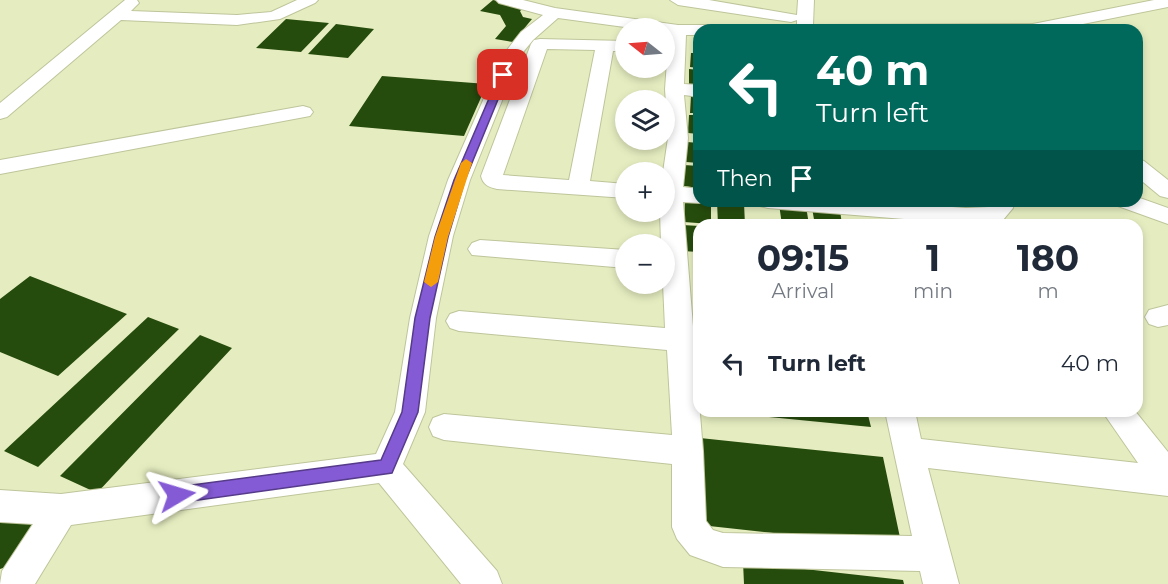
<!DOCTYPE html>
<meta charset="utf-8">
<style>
body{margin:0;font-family:Montserrat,sans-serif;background:#f2f2f3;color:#1f2937;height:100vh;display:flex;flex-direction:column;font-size:22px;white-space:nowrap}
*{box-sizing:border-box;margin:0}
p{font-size:20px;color:#747a83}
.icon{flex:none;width:33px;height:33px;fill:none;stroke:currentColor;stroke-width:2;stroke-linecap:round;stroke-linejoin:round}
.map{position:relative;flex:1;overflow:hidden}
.sheet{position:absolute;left:693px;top:219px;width:450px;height:198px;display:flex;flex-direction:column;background:#fff;border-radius:18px;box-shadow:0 3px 9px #0003}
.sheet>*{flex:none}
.guide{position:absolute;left:693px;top:24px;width:450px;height:183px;border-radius:18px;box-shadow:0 3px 9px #0003;background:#00695c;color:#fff;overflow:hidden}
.needle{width:39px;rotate:287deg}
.controls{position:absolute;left:615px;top:18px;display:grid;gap:12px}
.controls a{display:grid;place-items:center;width:60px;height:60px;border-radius:50%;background:#fff;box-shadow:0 3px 9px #0003;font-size:30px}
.pin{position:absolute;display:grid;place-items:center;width:51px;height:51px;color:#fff;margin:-26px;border-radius:12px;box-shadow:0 3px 9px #0006}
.me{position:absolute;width:66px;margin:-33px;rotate:83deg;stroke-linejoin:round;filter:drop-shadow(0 0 4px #0008)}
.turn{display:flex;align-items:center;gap:21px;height:126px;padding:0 24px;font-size:27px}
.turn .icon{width:78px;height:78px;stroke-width:2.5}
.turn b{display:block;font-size:42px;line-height:51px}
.then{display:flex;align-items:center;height:57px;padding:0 24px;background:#0003;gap:12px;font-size:22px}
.eta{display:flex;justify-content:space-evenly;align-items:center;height:102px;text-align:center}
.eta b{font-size:36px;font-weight:700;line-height:42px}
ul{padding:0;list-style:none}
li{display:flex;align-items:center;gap:18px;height:84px;padding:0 24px}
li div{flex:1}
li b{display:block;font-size:22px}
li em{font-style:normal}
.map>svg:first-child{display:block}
.building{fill:#264c0d}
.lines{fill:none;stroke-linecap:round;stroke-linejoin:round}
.street-casing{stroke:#bec59a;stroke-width:2}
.street{fill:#fff;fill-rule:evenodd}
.route{fill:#845bd5;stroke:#563b8a;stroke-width:1.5}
.slow{fill:#f59e0b}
</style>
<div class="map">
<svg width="1168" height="584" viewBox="0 0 1168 584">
<rect width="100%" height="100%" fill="#e5edc0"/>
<path class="building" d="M493 0 525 7 520 11 523 17 532 19 513 42 495 39 506 26 500 15 480 11Z
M286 19 329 23 301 52 256 48Z
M336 24 374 29 348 58 308 54Z
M691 53H699V68L690 67Z
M689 69 699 70V85H689Z
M382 76 487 84 464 136 349 126Z
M691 96H699V113H690Z
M689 115H699V134L688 133Z
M687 142 699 143V163L686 162Z
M684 165 699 166V188L684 186Z
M685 198 711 201V224L684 222Z
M717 201 744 203 745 225H718Z
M954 201H980L984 211 957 209Z
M779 204 806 206 809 225H782Z
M812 208 840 210 842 225H815Z
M683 225 699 226V252L682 251Z
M30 276 127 314 58 376 0 352V299Z
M148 317 179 329 38 467 4 451Z
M200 335 232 348 97 493 60 476Z
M768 411H867L871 427 769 417Z
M700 438 883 457 902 547 700 525Z
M0 519 32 522 34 530 6 567 0 569Z
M743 562 903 580 904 584H744Z"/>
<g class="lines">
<g class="street-casing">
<path id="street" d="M125 0H137L139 3 131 11 237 15 271 12 297 0H318L315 3 280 19 237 25 121 20 7 117 0 119V103Z
M496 0H523L555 8 678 25H797V20L791 22 678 5 670 0H709L797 15 798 0H814L813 25 1033 24 1154 0H1168V7L1053 30H699V35H686L684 84 699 85V97L684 95 688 138 683 187 699 189V201H707L699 203 683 202 703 451 706 521 713 530 723 533 912 536 885 411H915L921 439 1138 463 1102 411H1135L1168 452V496L928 468 959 584H923L920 571 723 567 690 555 677 539 672 527V464L444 440 433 436 429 427 433 418 444 414 672 435 667 350 459 331 450 328 446 321 450 314 459 311 665 328 663 284 664 244H661L660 212H664L663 172 668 138 665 89 669 34 664 33V28H632L558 18 533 40 520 56 470 180 453 236 436 318 425 412 403 464 497 571 502 584H461L379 483 71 525 35 584H0L2 571 33 524 0 522V490L61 494 376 454 395 412 410 318 429 236 448 180 503 55 521 32 543 15 499 3Z
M540 39 626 41V51H613L590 181 626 184V198L497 189C489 187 483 185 481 176L531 44 534 40ZM547 49 595 50 569 180 503 175Z
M303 106 310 108 313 112 310 116 0 174V160Z
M1137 159 1144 161 1168 180V198L1160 196 1137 177Z
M1137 197 1168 208V224L1118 206 1115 201H1137Z
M757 201H868L966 208 989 207 992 201H1014L1013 208 1003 220 966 224 768 208 760 206Z
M480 240 626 250V268L472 255 468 249 472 243Z
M1168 305V325L1158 327 1149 324 1145 317 1149 310Z"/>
</g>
<use href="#street" class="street"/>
</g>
<path class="route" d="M500 73 508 75 465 180 448 237 430 318 418 412 392 473 177 503 171 501 168 495 171 489 177 487 381 460 402 412 415 318 435 237 454 180Z"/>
<path class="slow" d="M466 159 472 163 448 237 438 282 431 287 424 282 435 237 461 163Z"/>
</svg>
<div class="controls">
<a><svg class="needle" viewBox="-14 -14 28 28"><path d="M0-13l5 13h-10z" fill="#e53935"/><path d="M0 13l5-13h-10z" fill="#747a83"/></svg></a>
<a><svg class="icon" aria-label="layers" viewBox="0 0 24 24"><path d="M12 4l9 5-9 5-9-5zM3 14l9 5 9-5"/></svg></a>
<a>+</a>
<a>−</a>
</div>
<div class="pin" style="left:503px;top:75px;background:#d93025"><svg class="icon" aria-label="arrive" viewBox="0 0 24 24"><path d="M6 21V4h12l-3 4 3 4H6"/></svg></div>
<svg class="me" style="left:177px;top:495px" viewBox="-20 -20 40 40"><path d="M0-17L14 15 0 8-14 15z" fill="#845bd5" stroke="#fff" stroke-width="4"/></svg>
<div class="guide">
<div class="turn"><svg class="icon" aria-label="left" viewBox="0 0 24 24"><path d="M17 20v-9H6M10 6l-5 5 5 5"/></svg><div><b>40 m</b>Turn left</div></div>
<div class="then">Then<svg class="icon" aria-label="arrive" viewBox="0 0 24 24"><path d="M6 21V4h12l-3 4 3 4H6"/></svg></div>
</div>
<section class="sheet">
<div class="eta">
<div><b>09:15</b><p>Arrival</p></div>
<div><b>1</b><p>min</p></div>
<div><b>180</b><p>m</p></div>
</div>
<ul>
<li><svg class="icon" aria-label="left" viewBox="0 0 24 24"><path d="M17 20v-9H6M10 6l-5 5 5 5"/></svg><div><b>Turn left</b></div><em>40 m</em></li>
</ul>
</section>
</div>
